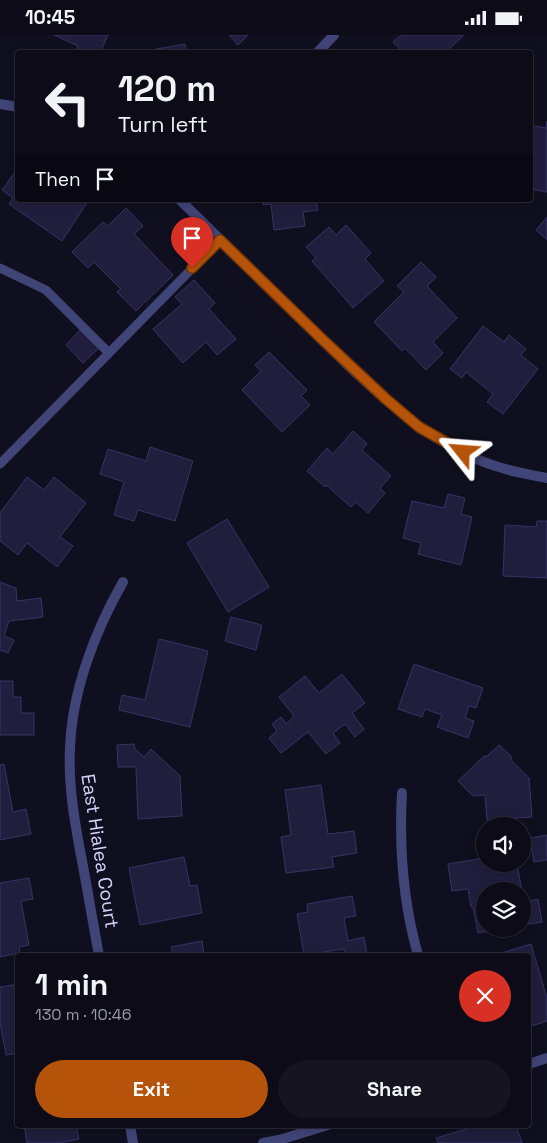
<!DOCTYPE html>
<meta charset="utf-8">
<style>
body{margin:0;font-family:"Space Grotesk",sans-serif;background:#151420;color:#f1f3f6;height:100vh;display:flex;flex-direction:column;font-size:19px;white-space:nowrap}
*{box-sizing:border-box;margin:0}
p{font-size:16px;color:#9a9ba1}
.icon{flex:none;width:28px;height:28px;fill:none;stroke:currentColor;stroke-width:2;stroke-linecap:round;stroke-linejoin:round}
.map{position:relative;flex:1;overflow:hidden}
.side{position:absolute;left:15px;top:918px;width:516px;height:175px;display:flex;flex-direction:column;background:#0c0b17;border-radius:5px;box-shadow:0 2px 12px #0003,0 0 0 1px #2c2b36}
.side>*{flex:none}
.banner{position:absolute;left:15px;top:15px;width:518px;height:152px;border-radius:5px;box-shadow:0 2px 12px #0003,0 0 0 1px #2c2b36;background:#0c0b17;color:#f1f3f6;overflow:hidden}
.tools{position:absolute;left:476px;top:782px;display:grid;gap:10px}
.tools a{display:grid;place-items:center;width:55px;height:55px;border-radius:50%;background:#0c0b17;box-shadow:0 2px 12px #0003,0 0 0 1px #2c2b36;font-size:25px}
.pin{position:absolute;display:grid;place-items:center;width:42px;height:42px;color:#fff;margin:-51px -21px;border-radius:50% 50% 50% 0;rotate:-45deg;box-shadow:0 0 5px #0007}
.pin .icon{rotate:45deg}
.me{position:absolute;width:55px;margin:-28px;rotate:298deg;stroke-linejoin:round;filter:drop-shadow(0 0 4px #0008)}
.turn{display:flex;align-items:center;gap:18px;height:105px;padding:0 20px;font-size:22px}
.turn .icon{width:65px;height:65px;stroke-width:2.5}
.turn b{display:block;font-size:35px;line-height:42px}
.then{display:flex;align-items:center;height:48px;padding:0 20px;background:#0003;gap:10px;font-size:19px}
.round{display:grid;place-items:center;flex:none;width:52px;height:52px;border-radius:26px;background:#151420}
.head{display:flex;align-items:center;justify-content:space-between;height:85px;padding:0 20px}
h1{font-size:30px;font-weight:600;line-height:38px}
.button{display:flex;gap:10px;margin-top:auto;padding:10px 20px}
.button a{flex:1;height:58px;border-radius:30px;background:#b45309;color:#fff;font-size:20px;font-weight:600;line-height:58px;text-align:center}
.button a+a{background:#151420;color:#f1f3f6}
.status{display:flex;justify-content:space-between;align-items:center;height:35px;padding:0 25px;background:#0c0b17;direction:ltr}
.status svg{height:14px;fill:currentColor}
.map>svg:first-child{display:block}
.building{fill:#211e3d;stroke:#373366}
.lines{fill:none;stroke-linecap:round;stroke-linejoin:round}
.service{stroke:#404578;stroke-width:9}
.minor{stroke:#404578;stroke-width:10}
.route-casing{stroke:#753606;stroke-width:12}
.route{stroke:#b45309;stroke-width:9}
.labels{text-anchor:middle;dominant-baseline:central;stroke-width:5;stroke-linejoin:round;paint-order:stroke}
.street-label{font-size:19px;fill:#d3d3f9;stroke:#100f1f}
</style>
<div class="status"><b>10:45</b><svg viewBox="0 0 49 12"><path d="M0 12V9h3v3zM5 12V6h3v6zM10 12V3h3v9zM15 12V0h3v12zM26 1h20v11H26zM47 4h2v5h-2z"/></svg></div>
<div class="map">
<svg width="547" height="1108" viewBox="0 0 547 1108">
<rect width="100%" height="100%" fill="#100f1f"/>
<path class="building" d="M54 0H108L100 18H75L78 11Z
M229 0H248L238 10Z
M401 0H464L445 18H403L393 7Z
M185 9 187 18H151V15Z
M547 86V157L530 154 532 143H530V90L546 93Z
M18 133V165H86L88 166 62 206 9 169 13 163 2 155Z
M263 165H316L318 175 303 177 305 191 274 195 271 169 263 170Z
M126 173 143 191 134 199 173 240 136 276 117 257 121 254 94 227 88 233 72 217 103 187 108 191Z
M547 182V205L536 195Z
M346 190 371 218 365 224 384 246 353 273 312 226 316 223 306 212 329 192 336 200Z
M421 227 436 242 427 251 457 283 433 307 443 318 426 335 405 313 402 316 374 287 404 257 397 251Z
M194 245 215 268 209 274 236 304 217 320 206 307 183 328 153 294 182 269 175 262Z
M483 291 504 307 509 300 526 314 521 320 538 334 503 379 487 367 493 359 466 337 462 343 450 334Z
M81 294 99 313 83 328 66 310Z
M269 317 307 355 301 361 310 370 282 397 242 355 261 336 255 330Z
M353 396 367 409 362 415 391 441 380 453 385 458 368 478 356 467 351 472 326 450 325 452 307 436 327 413 333 419Z
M150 412 193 426 175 486 138 475 134 486 114 480 124 447 100 439 108 414 146 426Z
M27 442 44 455 54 442 86 468 60 502 73 511 57 532 27 508 18 520 0 506 1 496 0 495V478Z
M448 459 465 463 461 479 472 482 461 530 418 519 421 508 403 503 412 466 444 473Z
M227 484 269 552 228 577 187 508Z
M537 486H547V543L503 541 505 490 536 492Z
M0 547 16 553 17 566 41 563 43 582 9 586 4 601 14 605 8 618 0 615Z
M231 582 262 590 256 615 225 606Z
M159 604 208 616 190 692 119 675 122 660 145 665Z
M414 629 483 653 476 673 469 671 465 683 474 686 468 703 437 692 442 680 425 674 422 682 398 674Z
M342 639 365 668 352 678 364 694 355 702 345 689 333 698 340 708 326 719 308 697 281 718 269 703 277 696 272 689 281 682 286 689 294 681 279 662 305 641 319 658Z
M0 646H13V662H21V678H34V700H0Z
M134 709 135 714 144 722 151 714 180 741 182 781 138 784 136 732H118L117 710Z
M499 710 511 721V725L529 743 532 782 487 785 485 760 473 761 458 746 483 722 487 721Z
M4 729 13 777 26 774 31 799 0 805V730Z
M321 750 328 799 354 796 357 818 332 822 334 832 286 838 281 802 291 800 285 755Z
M547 800V825L534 827 530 803Z
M184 822 190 851 197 850 202 878 140 890 129 833Z
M485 823V829H517L522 856H485V894H502L478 898 473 872H471L468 854 452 856 448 829Z
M29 843 33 864 21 866 29 910 19 912 20 918 0 922V848Z
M352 861 356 881 344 883 348 906 364 902 367 920H345L344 914 304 920 297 879 308 877 307 869Z
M522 862 523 867 538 864 542 887 522 890Z
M202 906 204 920H173L171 912Z
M531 909 546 960H547V986L529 992V920H495Z
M18 949V1018L6 1020 0 987V952Z
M24 1090H76L79 1104 59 1108H27Z
M480 1090H516L522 1108H438L436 1103Z"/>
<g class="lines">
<path class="service" d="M0 233 46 255 109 318
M0 429 220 205"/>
<path class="minor" d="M317 18 334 0
M0 69 18 72
M180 165C221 205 261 245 302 285 358 340 425 412 502 433 517 438 532 440 547 443
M402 758C399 812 403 867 418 920
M99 920C93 889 88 857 82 826 75 789 68 751 70 713 72 656 95 596 123 547
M529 1029 547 1023
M130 1090 133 1108
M263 1108 279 1105 328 1090"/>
</g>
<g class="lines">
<g class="route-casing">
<path id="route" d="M192 233 220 205 324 306 386 364 419 392 463 417"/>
</g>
<use href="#route" class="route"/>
</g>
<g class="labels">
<g class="street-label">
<text transform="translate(100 816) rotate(81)">East Hialea Court</text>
</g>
</g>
</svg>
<div class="tools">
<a><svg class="icon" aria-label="sound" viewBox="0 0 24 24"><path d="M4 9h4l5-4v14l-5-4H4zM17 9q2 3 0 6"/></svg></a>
<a><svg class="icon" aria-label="layers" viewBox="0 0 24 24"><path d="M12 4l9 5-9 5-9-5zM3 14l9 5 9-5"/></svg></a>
</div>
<div class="pin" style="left:192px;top:233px;background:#d93025"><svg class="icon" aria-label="arrive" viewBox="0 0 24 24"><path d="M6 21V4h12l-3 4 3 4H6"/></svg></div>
<svg class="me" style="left:463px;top:417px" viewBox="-20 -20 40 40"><path d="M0-17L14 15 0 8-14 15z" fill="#b45309" stroke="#fff" stroke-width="4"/></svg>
<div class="banner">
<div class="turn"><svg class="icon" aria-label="left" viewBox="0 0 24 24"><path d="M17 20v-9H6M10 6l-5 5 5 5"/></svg><div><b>120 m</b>Turn left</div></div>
<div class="then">Then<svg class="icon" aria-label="arrive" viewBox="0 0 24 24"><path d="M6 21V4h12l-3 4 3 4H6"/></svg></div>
</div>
<section class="side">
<div class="head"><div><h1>1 min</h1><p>130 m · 10:46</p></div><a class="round" style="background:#d93025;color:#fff"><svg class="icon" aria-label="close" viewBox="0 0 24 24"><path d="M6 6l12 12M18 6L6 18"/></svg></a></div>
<div class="button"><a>Exit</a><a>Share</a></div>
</section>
</div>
